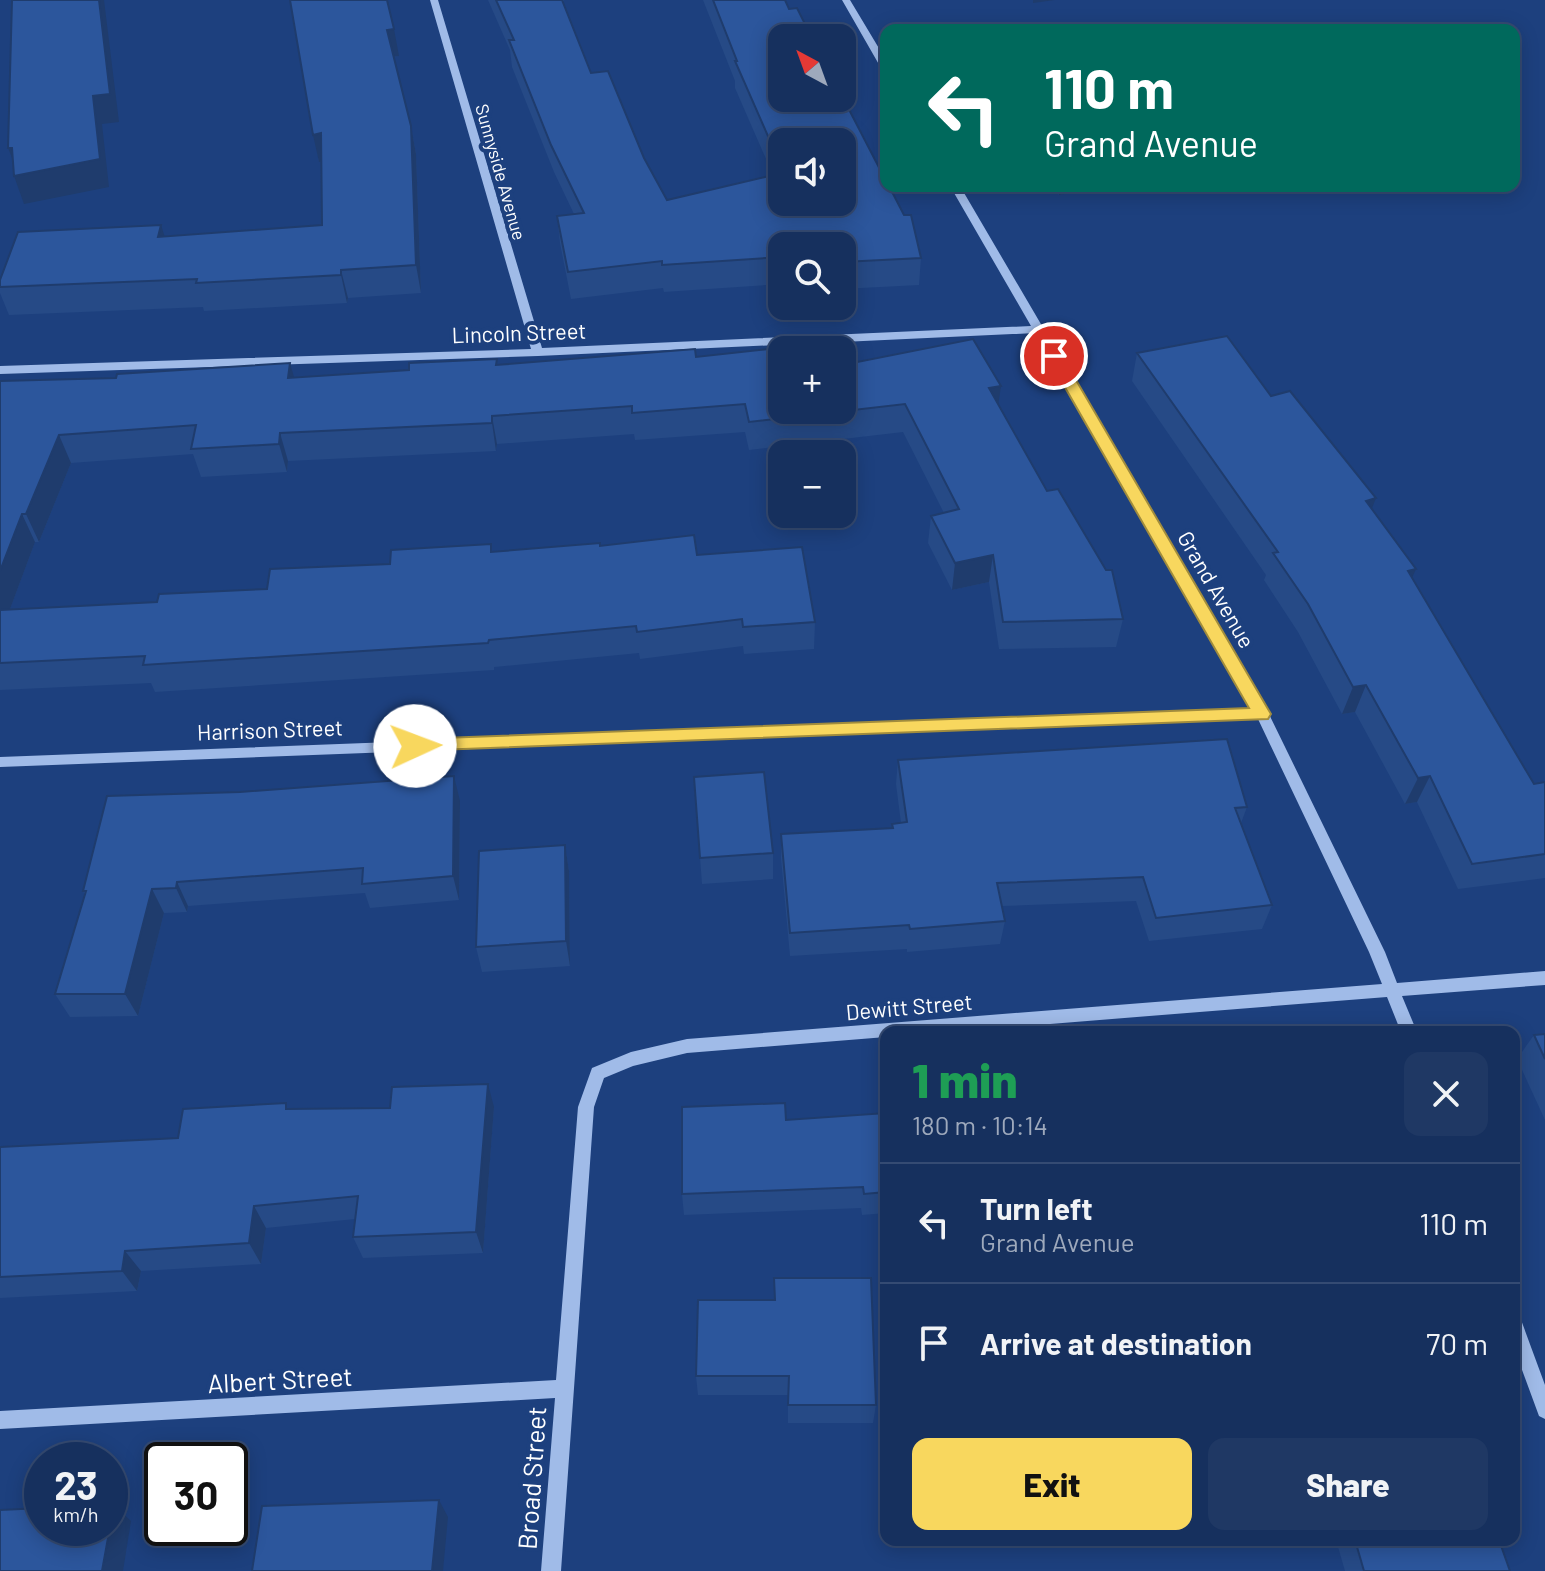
<!DOCTYPE html>
<meta charset="utf-8">
<style>
body{margin:0;font-family:Barlow,sans-serif;background:#1f3864;color:#f1f3f6;height:100vh;display:flex;flex-direction:column;font-size:30px;white-space:nowrap}
*{box-sizing:border-box;margin:0}
p{font-size:26px;color:#9ea9bc}
.icon{flex:none;width:44px;height:44px;fill:none;stroke:currentColor;stroke-width:2;stroke-linecap:round;stroke-linejoin:round}
.map{position:relative;flex:1;overflow:hidden}
.panel{position:absolute;left:880px;top:1026px;width:640px;height:520px;display:flex;flex-direction:column;background:#16305e;border-radius:16px;box-shadow:0 4px 20px #0003,0 0 0 2px #354b73}
.panel>*{flex:none}
.top-card{position:absolute;left:880px;top:24px;width:640px;height:168px;border-radius:16px;box-shadow:0 4px 20px #0003,0 0 0 2px #354b73;background:#00695c;color:#fff;overflow:hidden}
.needle{width:52px;rotate:319deg}
.controls{position:absolute;left:768px;top:24px;display:grid;gap:16px}
.controls a{display:grid;place-items:center;width:88px;height:88px;border-radius:16px;background:#16305e;box-shadow:0 4px 20px #0003,0 0 0 2px #354b73;font-size:40px}
.speed{position:absolute;left:24px;top:1442px;display:flex;gap:16px;font-size:40px;font-weight:700;text-align:center}
.speed>*{display:grid;place-content:center;width:104px;height:104px;border-radius:50%;background:#16305e;box-shadow:0 4px 20px #0003,0 0 0 2px #354b73;line-height:1}
.speed small{font-size:20px;font-weight:400}
.speed .limit{border:4px solid #111;border-radius:12px;background:#fff;color:#111}
.pin{position:absolute;display:grid;place-items:center;width:68px;height:68px;color:#fff;margin:-34px;border:4px solid #fff;border-radius:50%;box-shadow:0 2px 8px #0007}
.me{position:absolute;width:88px;margin:-44px;rotate:88deg;stroke-linejoin:round;filter:drop-shadow(0 0 6px #0008)}
.turn{display:flex;align-items:center;gap:28px;height:168px;padding:0 32px;font-size:36px}
.turn .icon{width:104px;height:104px;stroke-width:2.5}
.turn b{display:block;font-size:56px;line-height:68px}
.round{display:grid;place-items:center;flex:none;width:84px;height:84px;border-radius:16px;background:#1f3864}
.head{display:flex;align-items:center;justify-content:space-between;height:136px;padding:0 32px}
h1{font-size:48px;font-weight:800;line-height:60px;color:#1e9e55}
.action{display:flex;gap:16px;margin-top:auto;padding:16px 32px}
.action a{flex:1;height:92px;border-radius:16px;background:#f8d75e;color:#111;font-size:32px;font-weight:800;line-height:92px;text-align:center}
.action a+a{background:#1f3864;color:#f1f3f6}
ul{padding:0;list-style:none}
li{display:flex;align-items:center;gap:24px;height:120px;padding:0 32px;border-top:2px solid #354b73}
li div{flex:1}
li b{display:block;font-size:30px}
li em{font-style:normal}
.map>svg:first-child{display:block}
.lines{fill:none;stroke-linecap:round;stroke-linejoin:round}
.minor{fill:#a0bbe8;fill-rule:evenodd}
.wall{fill:#264a86;fill-rule:evenodd}
.shaded-wall{fill:#1f3c6d}
.building{fill:#2c569c;stroke:#1f3c6d;stroke-width:2}
.route{fill:#f8d75e;stroke:#a18c3d;stroke-width:2}
.labels{text-anchor:middle;dominant-baseline:central;stroke-width:8;stroke-linejoin:round;paint-order:stroke}
.far-street-label{font-size:18px;fill:#fff;stroke:#1d407e}
.street-label{font-size:22px;fill:#fff;stroke:#1d407e}
.near-street-label{font-size:26px;fill:#fff;stroke:#1d407e}
</style>
<div class="map">
<svg width="1545" height="1571" viewBox="0 0 1545 1571">
<rect width="100%" height="100%" fill="#1d407e"/>
<g class="lines">
<path class="minor" d="M430 0H438L542 348 1031 326 950 186H960L1267 710 1385 952 1397 983 1545 971V985L1402 996 1417 1032H1401L1387 997 949 1032H886V1037L687 1053 633 1066 604 1078 594 1107 561 1571H541L555 1398 0 1429V1411L556 1380 578 1107 592 1068 631 1052 687 1039 1382 984 1369 952 1258 719 0 767V757L1252 709 1035 333 538 356 0 374V366L531 349Z
M842 0H850L886 60V71L881 68Z
M1514 1314 1520 1317 1545 1385V1419L1539 1416 1514 1348Z"/>
</g>
<path class="wall" d="M290 0 399 56 393 57 411 126 416 154 421 293 348 298 347 303 204 311 203 307 9 315 0 293V280L164 236 322 225 321 162H319Z
M488 0H564L563 2 591 73 644 158 667 200 773 175 735 88V81L703 0H785L921 258 919 285 842 289V246H782V284L664 292 663 288 571 299 560 243 557 216 574 214 554 172 512 67 510 50ZM782 142 842 202H782Z
M1051 186H1100L1059 195Z
M1137 353 1271 396 1372 509 1534 784 1545 782V878L1458 889 1417 802 1405 804 1355 712 1342 714 1298 632 1264 580 1266 575 1132 381Z
M696 357 782 410 842 365 998 406 1047 491 1123 619 1116 647 999 649 989 582 952 590 928 543 931 516 944 513 903 432 749 450 745 432 635 440 634 434 497 444 496 451 288 461 287 472 201 477 193 454 71 463 39 542H35L10 609 157 602 267 589 390 564 493 552 600 546 697 555 815 622 814 649 744 654 743 646 640 659 639 653 494 667V670L155 692 151 683 0 690V381L294 377 498 365Z
M898 760 1247 807 1241 823 1272 905 1262 929 1149 941 1136 901 1002 906 1005 921 1000 944 907 952V949L790 956 781 858V834L892 828V824L901 823 896 784Z
M694 777 773 853V879L702 884Z
M460 801 459 900 370 908 365 893 188 906 187 912 164 913 138 1016 70 1017 55 994 85 895 83 891Z
M565 845 569 871 570 966 482 972 476 947Z
M1545 1034V1120L1517 1059 1534 1035Z
M494 1107 483 1253 363 1258 353 1237 355 1219 266 1228 261 1264 141 1271 137 1291 0 1298V1147L178 1138 289 1109Z
M886 1113V1213L862 1215 861 1208 684 1215 682 1194 786 1120Z
M698 1300 876 1405 873 1423H788V1395H698L696 1376Z
M1336 1540H1499L1510 1571H1345Z"/>
<path class="shaded-wall" d="M99 0H104L119 122 102 124 109 187 24 204 14 176 19 175 8 148 93 96Z
M1033 0H1055L1033 3Z
M394 29 399 56 392 57 387 30Z
M411 126 416 154 421 293 416 265Z
M321 133 328 161 319 162 313 135Z
M1060 186H1100L1059 195Z
M161 225 170 253 158 237Z
M341 270 348 298 347 303 341 275Z
M290 363 298 391 288 378Z
M1001 386 997 413 989 388Z
M492 416 497 444 496 451 492 423Z
M280 433 288 461 287 472 279 444Z
M59 435 71 463 39 542 26 514Z
M1376 498 1365 526 1366 501Z
M22 514 35 542 0 636V571Z
M993 555 989 582 952 590 955 563Z
M1416 569 1404 596 1408 571Z
M1366 685 1355 712 1342 714 1353 687Z
M454 776 460 801 459 900 453 876Z
M1430 776 1417 802 1405 804 1418 778Z
M565 845 569 871 570 966 566 941Z
M177 882 188 906 187 912 176 888Z
M152 889 164 913 138 1016 125 994Z
M488 1084 494 1107 483 1253 476 1232Z
M254 1206 266 1228 261 1264 249 1243Z
M125 1251 141 1271 137 1291 122 1271Z
M439 1500 448 1517 443 1571H432Z
M114 1505 131 1521 123 1571H102Z"/>
<path class="building" d="M12 0H99L110 94 93 96 100 159 14 176 12 148H8Z
M290 0H387L394 29 387 30 411 126 416 265 341 270V275L196 283 197 279 0 287V280L18 232 161 225 158 237 322 225 321 133 313 135Z
M496 0H562L591 73 608 71 644 158 667 200 782 173V202H842V142H782V168L735 61H737L713 0H785L789 9 797 8 812 38H782V98H842V96L886 181V186H889L904 215H911L921 258 843 262 842 246H782V257L662 265V261L568 272 557 216 584 213 551 145 509 40H514Z
M1227 336 1271 396 1290 391 1376 498 1366 501 1416 569 1408 571 1534 784 1545 782V854L1472 864 1430 776 1418 778 1366 685 1353 687 1308 604 1273 553 1278 552 1137 353Z
M973 339 1001 386 989 388 1047 491 1058 489 1106 570H1112L1123 619 1003 622 993 555 955 563 931 516 959 509 905 404 749 422 745 404 632 413V406L492 416V423L280 433 279 444 191 449 196 425 59 435 26 514H22L0 571V381L116 378 117 374 290 363 288 378 409 370V363L497 359 496 365 695 349 696 357 815 344 817 350H782V410H842V365Z
M694 535 697 555 802 547 815 622 743 627 742 619 637 632 636 626 489 640 488 643 143 665 145 656 0 663V610L157 602 159 594 267 589 270 569 390 564 391 550 491 544V552L600 543V546Z
M1227 739 1247 807 1235 808 1272 905 1156 918 1143 877 997 883 1005 921 910 929 909 925 790 933 781 834 893 828 892 824 907 822 898 760Z
M764 772 773 853 700 858 694 777Z
M454 776 453 876 362 884 363 868 177 882 176 888 152 889 125 994H55L86 891H83L107 796 240 792Z
M565 845 566 941 476 947 479 851Z
M1545 1034V1059L1534 1035Z
M488 1084 476 1232 353 1237 358 1196 254 1206 249 1243 125 1251 122 1271 0 1277V1147L178 1138 183 1109 286 1103V1109L390 1108 392 1087Z
M785 1103 786 1120 886 1113V1192L864 1194 863 1187 682 1194V1107Z
M774 1278H871L876 1405H788L789 1376H696L698 1300H775Z
M439 1500 432 1571H252L262 1506Z
M110 1505H114L102 1571H0V1510L42 1508V1528H110Z
M1355 1540H1499L1510 1571H1364Z"/>
<path class="route" d="M1054 352 1062 356 1268 709 1271 714 1268 719 409 751 406 746 409 741 415 739 1249 708 1047 356Z"/>
<g class="labels">
<g class="far-street-label">
<text transform="translate(501 172) rotate(74)">Sunnyside Avenue</text>
</g>
<g class="street-label">
<text transform="translate(519 332) rotate(-2)">Lincoln Street</text>
<text transform="translate(1217 589) rotate(60)">Grand Avenue</text>
<text transform="translate(270 729) rotate(-2)">Harrison Street</text>
<text transform="translate(909 1006) rotate(-5)">Dewitt Street</text>
</g>
<g class="near-street-label">
<text transform="translate(280 1379) rotate(-3)">Albert Street</text>
<text transform="translate(531 1478) rotate(-86)">Broad Street</text>
</g>
</g>
</svg>
<div class="controls">
<a><svg class="needle" viewBox="-14 -14 28 28"><path d="M0-13l5 13h-10z" fill="#e53935"/><path d="M0 13l5-13h-10z" fill="#9ea9bc"/></svg></a>
<a><svg class="icon" aria-label="sound" viewBox="0 0 24 24"><path d="M4 9h4l5-4v14l-5-4H4zM17 9q2 3 0 6"/></svg></a>
<a><svg class="icon" aria-label="search" viewBox="0 0 24 24"><circle cx="10" cy="10" r="6"/><path d="M15 15l6 6"/></svg></a>
<a>+</a>
<a>−</a>
</div>
<div class="speed"><div>23<small>km/h</small></div><div class="limit">30</div></div>
<div class="pin" style="left:1054px;top:356px;background:#d93025"><svg class="icon" aria-label="arrive" viewBox="0 0 24 24"><path d="M6 21V4h12l-3 4 3 4H6"/></svg></div>
<svg class="me" style="left:415px;top:746px" viewBox="-20 -20 40 40"><circle r="19" fill="#fff"/><path d="M0-13L10 11 0 6-10 11z" fill="#f8d75e"/></svg>
<div class="top-card">
<div class="turn"><svg class="icon" aria-label="left" viewBox="0 0 24 24"><path d="M17 20v-9H6M10 6l-5 5 5 5"/></svg><div><b>110 m</b>Grand Avenue</div></div>
</div>
<section class="panel">
<div class="head"><div><h1>1 min</h1><p>180 m · 10:14</p></div><a class="round"><svg class="icon" aria-label="close" viewBox="0 0 24 24"><path d="M6 6l12 12M18 6L6 18"/></svg></a></div>
<ul>
<li><svg class="icon" aria-label="left" viewBox="0 0 24 24"><path d="M17 20v-9H6M10 6l-5 5 5 5"/></svg><div><b>Turn left</b><p>Grand Avenue</p></div><em>110 m</em></li>
<li><svg class="icon" aria-label="arrive" viewBox="0 0 24 24"><path d="M6 21V4h12l-3 4 3 4H6"/></svg><div><b>Arrive at destination</b></div><em>70 m</em></li>
</ul>
<div class="action"><a>Exit</a><a>Share</a></div>
</section>
</div>
